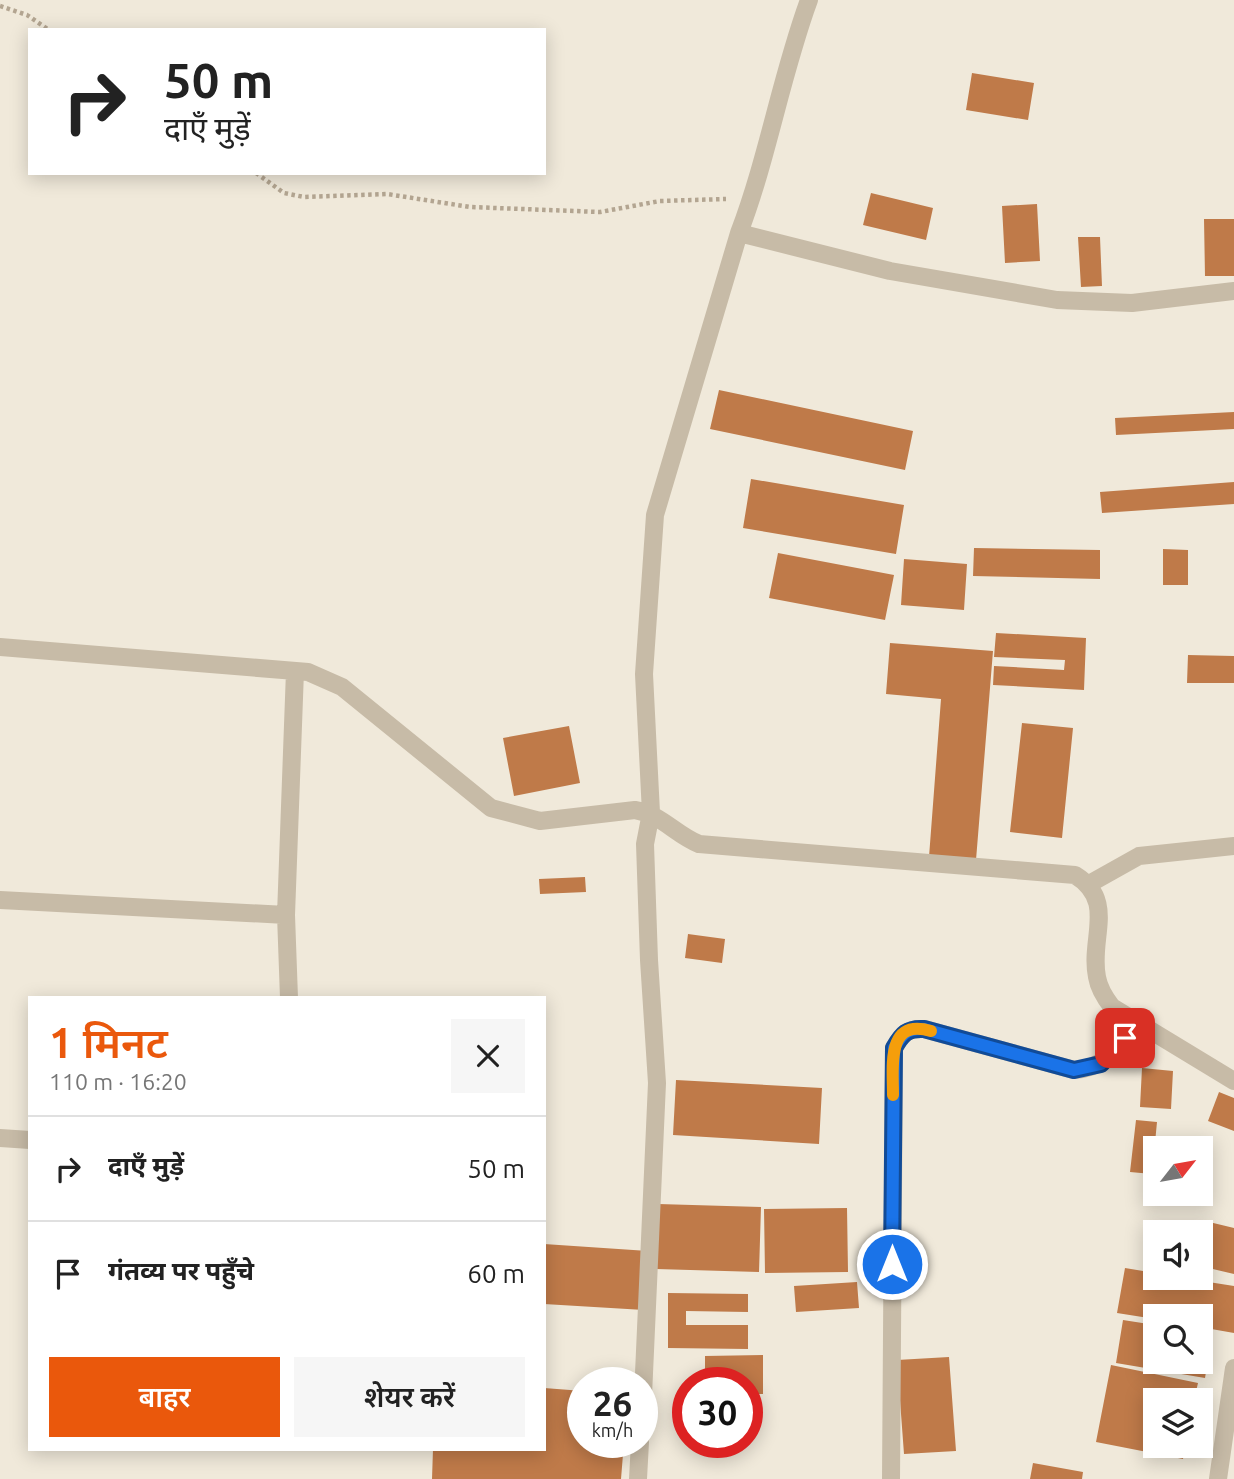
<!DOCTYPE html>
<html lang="hi">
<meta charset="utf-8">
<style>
body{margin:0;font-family:Ubuntu,"Noto Sans Devanagari",sans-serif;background:#f6f6f6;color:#222;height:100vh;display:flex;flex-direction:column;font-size:26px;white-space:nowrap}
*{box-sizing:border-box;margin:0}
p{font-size:23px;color:#767676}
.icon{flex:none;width:38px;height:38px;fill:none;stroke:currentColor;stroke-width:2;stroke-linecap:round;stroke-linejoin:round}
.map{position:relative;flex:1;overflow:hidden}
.sheet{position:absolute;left:28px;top:996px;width:518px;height:455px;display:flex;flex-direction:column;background:#fff;border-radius:0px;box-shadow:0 4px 18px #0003}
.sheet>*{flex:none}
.banner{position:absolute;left:28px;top:28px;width:518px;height:147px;border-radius:0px;box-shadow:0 4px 18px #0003;background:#fff;color:#222;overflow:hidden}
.needle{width:46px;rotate:59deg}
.buttons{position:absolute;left:1143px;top:1136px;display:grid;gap:14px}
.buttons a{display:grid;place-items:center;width:70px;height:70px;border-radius:0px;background:#fff;box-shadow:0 4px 18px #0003;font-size:35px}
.speed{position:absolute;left:567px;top:1367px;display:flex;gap:14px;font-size:35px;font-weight:700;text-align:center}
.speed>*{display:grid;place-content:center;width:91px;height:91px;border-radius:50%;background:#fff;box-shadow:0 4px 18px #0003;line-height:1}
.speed small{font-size:18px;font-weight:400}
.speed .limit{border:10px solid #d22;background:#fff;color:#111}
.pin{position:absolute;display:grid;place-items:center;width:60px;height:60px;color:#fff;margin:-30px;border-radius:14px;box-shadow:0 4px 10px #0006}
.me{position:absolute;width:77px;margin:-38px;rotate:0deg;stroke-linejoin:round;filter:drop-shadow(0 0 5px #0008)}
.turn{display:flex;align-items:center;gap:24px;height:147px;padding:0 21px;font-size:32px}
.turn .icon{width:91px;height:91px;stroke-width:2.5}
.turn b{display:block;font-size:49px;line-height:60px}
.round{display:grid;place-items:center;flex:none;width:74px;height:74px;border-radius:0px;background:#f6f6f6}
.head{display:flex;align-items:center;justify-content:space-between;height:119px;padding:0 21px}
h1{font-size:42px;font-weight:600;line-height:52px;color:#ea580c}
.cta{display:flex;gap:14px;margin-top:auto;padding:14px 21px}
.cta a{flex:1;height:80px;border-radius:0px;background:#ea580c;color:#fff;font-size:28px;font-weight:600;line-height:80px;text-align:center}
.cta a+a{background:#f6f6f6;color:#222}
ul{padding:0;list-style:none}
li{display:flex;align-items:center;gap:21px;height:105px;padding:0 21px;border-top:2px solid #e0e0e0}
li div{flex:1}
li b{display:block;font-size:26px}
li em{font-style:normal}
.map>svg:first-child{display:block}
.building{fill:#bf7a49}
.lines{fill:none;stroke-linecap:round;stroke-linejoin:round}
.path{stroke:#b3a591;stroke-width:4.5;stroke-dasharray:3.5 3.5;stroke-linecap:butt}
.street{stroke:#c7bba7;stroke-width:18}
.route-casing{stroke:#114b97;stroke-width:18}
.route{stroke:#1a73e8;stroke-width:12}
.slow{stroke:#f59e0b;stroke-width:12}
</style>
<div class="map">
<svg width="1234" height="1479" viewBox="0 0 1234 1479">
<rect width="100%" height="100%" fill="#f0e9da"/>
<path class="building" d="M972 73 1034 83 1028 120 966 110Z
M871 193 933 208 926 240 863 225Z
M1037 204 1040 261 1005 263 1002 206Z
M1204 219H1234V276H1205Z
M1078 237H1100L1102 286 1081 287Z
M719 390 913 431 905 470 710 429Z
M1234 412V429L1116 435 1115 418Z
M751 479 904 505 896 554 743 528Z
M1234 482V504L1102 513 1100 492Z
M974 548 1100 550V579L973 576Z
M1163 549 1188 550V585H1163Z
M778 553 894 575 885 620 769 598Z
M904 559 967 564 964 610 901 605Z
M996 633 1086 638 1084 690 993 685 994 666 1064 670 1065 660 994 657Z
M890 643 993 651 976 860 929 857 941 699 886 694Z
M1188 655 1234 656V683H1187Z
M1022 723 1073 728 1062 838 1010 832Z
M569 726 580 783 514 796 503 738Z
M585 877 586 892 540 894 539 879Z
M688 934 725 939 722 963 685 958Z
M1142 1068 1173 1071 1171 1109 1140 1107Z
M676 1080 822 1088 819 1144 673 1135Z
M1219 1092 1234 1098V1131L1208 1121Z
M1136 1120 1157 1122 1152 1174 1130 1172Z
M658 1204 761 1207 759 1272 656 1269Z
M847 1208 848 1272 765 1273 764 1209Z
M1205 1221 1234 1228V1274L1200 1266Z
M544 1244 648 1251 644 1310 544 1304Z
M1125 1268 1155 1273V1278H1183L1234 1286V1333L1200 1327V1316H1155V1319L1117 1313Z
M857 1282 859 1308 796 1312 794 1286Z
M668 1293 748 1294V1312L686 1311V1325H748V1349L668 1348Z
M1123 1320 1155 1325V1362H1200V1333L1212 1335 1205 1378 1116 1363Z
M763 1355V1394H747V1382H705V1356Z
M949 1357 956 1451 904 1454 897 1360Z
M1111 1365 1198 1383 1194 1400H1155V1446H1185L1183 1459 1096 1442Z
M544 1388 583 1391V1442H624L621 1479H432L433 1449H544Z
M1033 1463 1083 1472 1082 1479H1030Z"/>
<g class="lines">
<path class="path" d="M0 6 27 15 49 30
M256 173 284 193 304 197 387 194 470 207 600 212 660 201 726 199"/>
<path class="street" d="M739 233 890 271 1057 300 1132 303 1234 291
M0 647 308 672 342 687 491 808 540 821 635 810C661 814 676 835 699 844L1075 875C1117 901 1089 938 1097 977 1099 989 1105 998 1112 1007L1234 1081
M1089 884 1139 856 1234 846
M0 900 286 915
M289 998 286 915 295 671
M0 1138 30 1140
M642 1418 657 1083 649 960 645 844 651 813 644 674 655 515 739 233C768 157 781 76 809 0
M638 1479 640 1442
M891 1479 894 1048C902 1034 907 1028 924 1029L1074 1070C1106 1068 1118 1047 1136 1024
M1218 1479 1234 1368"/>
</g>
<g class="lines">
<g class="route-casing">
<path id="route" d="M892 1264 894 1048C902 1034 907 1028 924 1029L1074 1070 1101 1064 1125 1038"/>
</g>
<use href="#route" class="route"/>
<path class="slow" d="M893 1095C893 1066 886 1018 931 1031"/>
</g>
</svg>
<div class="buttons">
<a><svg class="needle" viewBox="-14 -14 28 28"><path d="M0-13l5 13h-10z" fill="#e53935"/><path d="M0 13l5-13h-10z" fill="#767676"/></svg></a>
<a><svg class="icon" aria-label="sound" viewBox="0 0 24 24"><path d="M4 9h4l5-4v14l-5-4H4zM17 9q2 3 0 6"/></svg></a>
<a><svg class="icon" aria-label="search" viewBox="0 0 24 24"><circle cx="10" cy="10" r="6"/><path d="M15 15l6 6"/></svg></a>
<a><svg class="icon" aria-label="layers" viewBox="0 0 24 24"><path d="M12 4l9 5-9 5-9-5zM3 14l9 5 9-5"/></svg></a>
</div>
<div class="speed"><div>26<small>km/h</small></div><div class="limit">30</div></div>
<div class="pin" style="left:1125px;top:1038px;background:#d93025"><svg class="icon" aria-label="arrive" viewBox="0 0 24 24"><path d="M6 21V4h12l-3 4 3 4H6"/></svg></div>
<svg class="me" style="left:892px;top:1264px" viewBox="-20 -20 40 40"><circle r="17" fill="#1a73e8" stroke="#fff" stroke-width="3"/><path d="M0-11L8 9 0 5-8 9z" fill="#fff"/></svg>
<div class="banner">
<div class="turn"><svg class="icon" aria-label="right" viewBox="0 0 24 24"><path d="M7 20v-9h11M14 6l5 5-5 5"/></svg><div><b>50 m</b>दाएँ मुड़ें</div></div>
</div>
<section class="sheet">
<div class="head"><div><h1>1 मिनट</h1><p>110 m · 16:20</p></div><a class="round"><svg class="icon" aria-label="close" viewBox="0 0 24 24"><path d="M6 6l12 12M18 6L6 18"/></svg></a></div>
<ul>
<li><svg class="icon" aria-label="right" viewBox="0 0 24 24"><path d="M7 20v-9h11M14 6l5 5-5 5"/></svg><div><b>दाएँ मुड़ें</b></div><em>50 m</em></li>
<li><svg class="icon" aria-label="arrive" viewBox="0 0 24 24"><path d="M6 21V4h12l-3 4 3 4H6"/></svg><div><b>गंतव्य पर पहुँचे</b></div><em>60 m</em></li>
</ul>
<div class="cta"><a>बाहर</a><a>शेयर करें</a></div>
</section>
</div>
